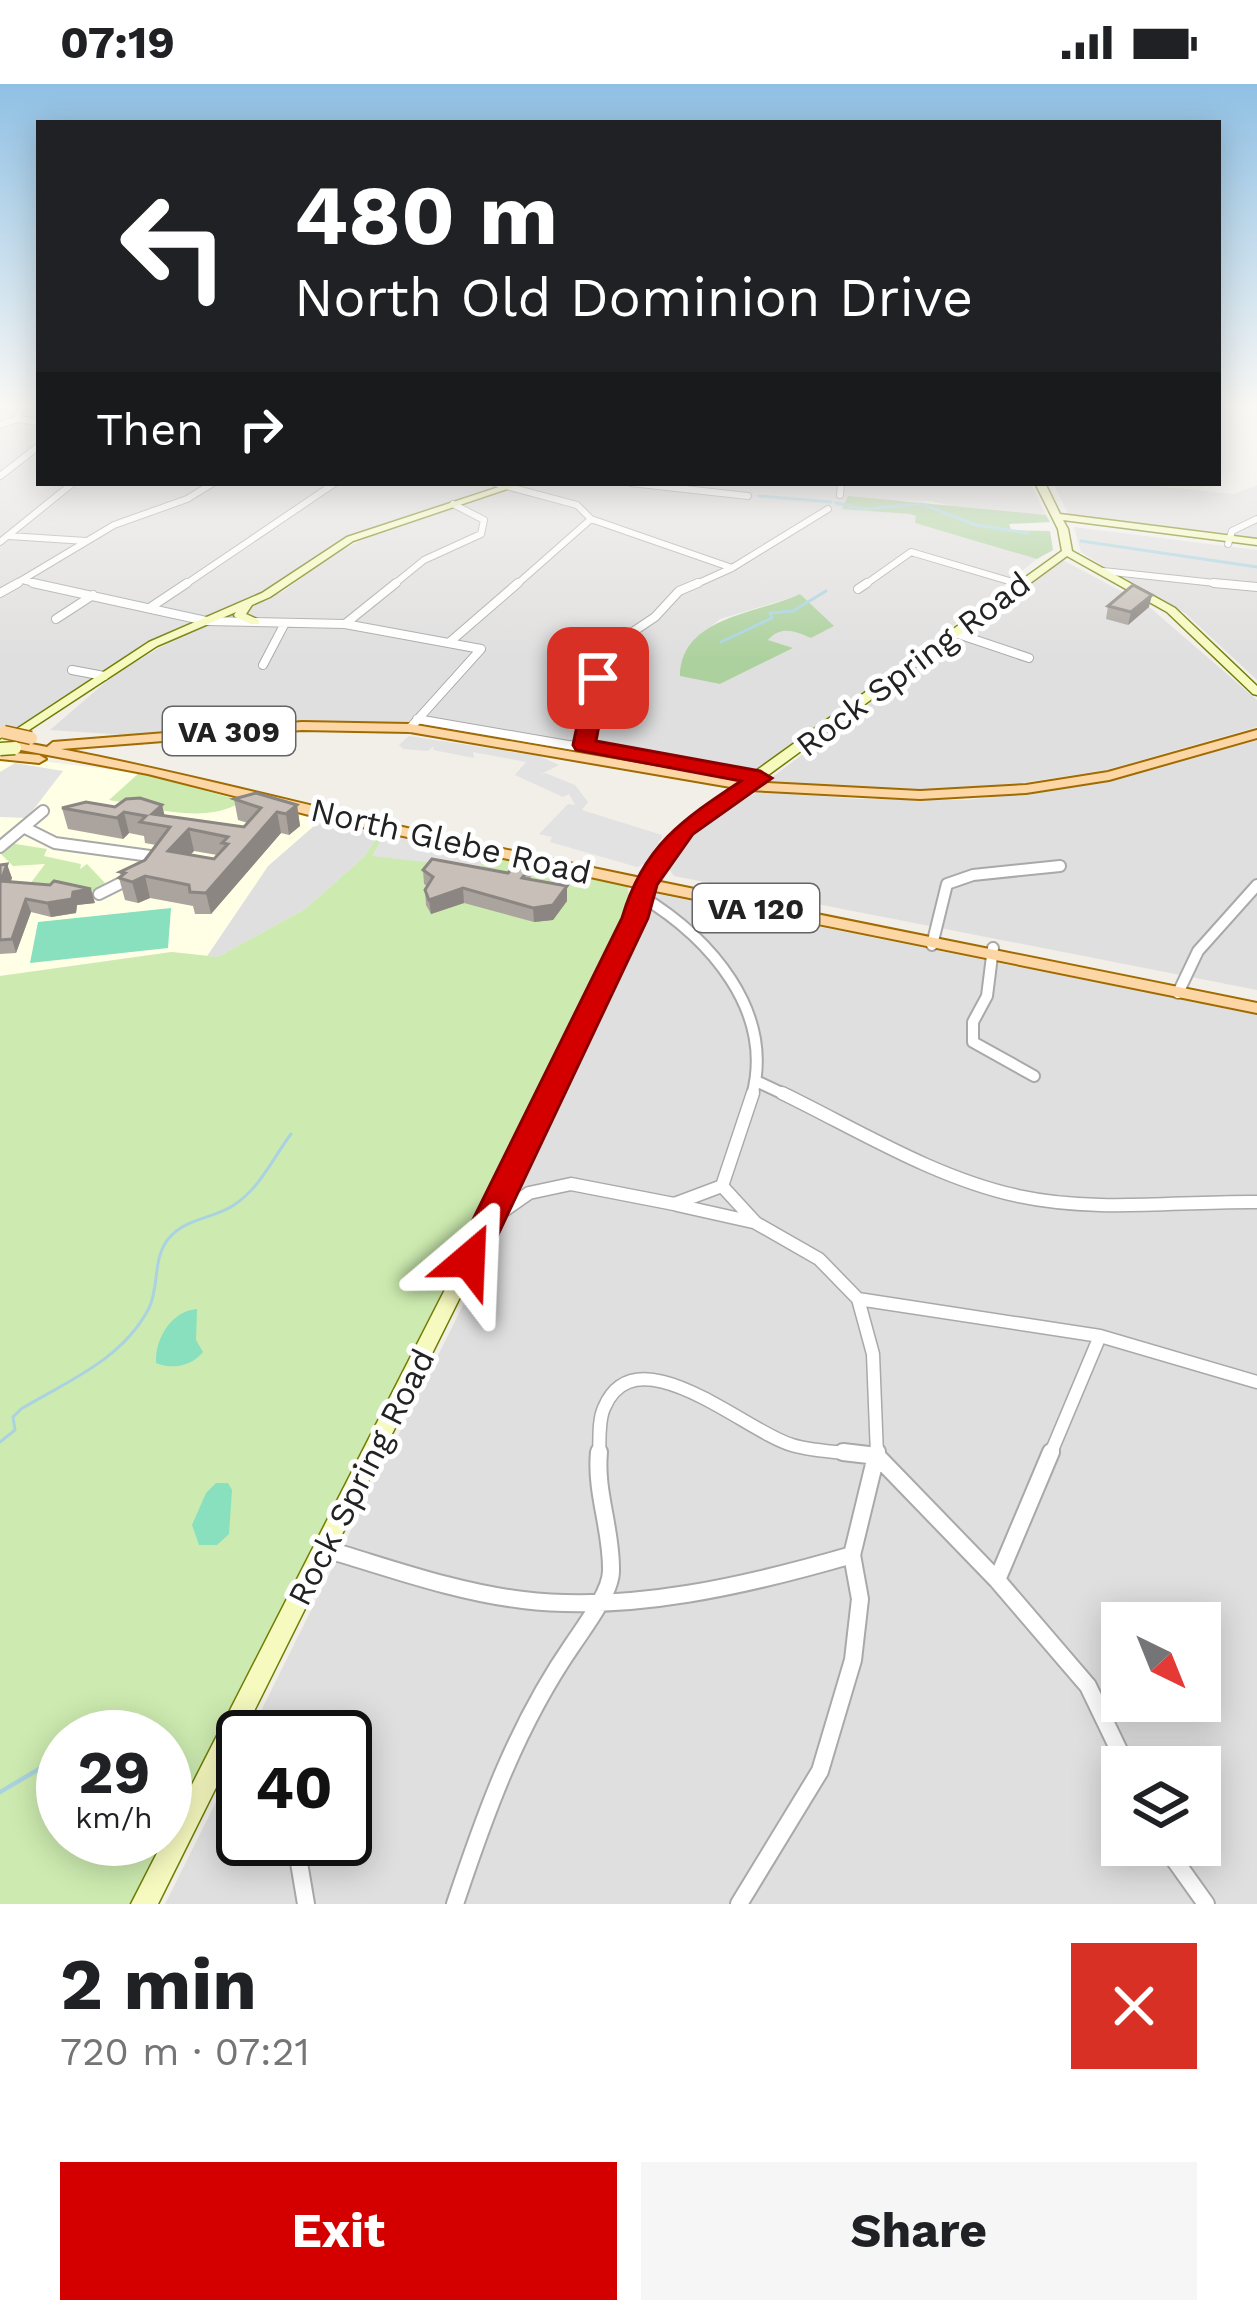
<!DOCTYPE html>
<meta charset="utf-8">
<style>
body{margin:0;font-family:"Work Sans",sans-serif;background:#f6f6f6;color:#202124;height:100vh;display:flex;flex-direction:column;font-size:45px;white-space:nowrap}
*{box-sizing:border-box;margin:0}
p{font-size:39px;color:#757577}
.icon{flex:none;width:66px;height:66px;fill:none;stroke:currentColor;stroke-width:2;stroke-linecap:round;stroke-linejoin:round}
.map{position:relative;height:1820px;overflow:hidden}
.side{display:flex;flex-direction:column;background:#fff;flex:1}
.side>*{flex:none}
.guide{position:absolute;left:36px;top:36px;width:1185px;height:366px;border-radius:0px;box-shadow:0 6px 30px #0003;background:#202124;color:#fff;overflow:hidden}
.needle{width:78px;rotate:137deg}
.buttons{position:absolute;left:1101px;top:1518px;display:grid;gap:24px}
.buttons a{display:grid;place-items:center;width:120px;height:120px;border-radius:0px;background:#fff;box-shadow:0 6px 30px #0003;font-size:60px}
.speed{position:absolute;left:36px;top:1626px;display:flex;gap:24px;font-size:60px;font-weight:700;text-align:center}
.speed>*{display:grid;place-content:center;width:156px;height:156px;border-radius:50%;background:#fff;box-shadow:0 6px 30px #0003;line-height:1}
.speed small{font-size:30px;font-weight:400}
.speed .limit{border:6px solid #111;border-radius:18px;background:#fff;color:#111}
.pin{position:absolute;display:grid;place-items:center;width:102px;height:102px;color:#fff;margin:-51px;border-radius:24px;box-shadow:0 6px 18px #0006}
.me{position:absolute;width:132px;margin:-66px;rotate:26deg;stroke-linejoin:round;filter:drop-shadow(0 0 9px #0008)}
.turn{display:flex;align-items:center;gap:42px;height:252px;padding:0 60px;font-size:54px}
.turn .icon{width:156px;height:156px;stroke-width:2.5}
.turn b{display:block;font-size:84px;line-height:102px}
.then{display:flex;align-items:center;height:114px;padding:0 60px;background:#0003;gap:24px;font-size:45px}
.round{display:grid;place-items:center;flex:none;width:126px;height:126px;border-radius:0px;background:#f6f6f6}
.summary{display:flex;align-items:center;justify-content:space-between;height:204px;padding:0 60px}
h1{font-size:72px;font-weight:700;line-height:90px}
.cta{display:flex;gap:24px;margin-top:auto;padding:24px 60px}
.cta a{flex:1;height:138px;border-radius:0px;background:#d40000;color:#fff;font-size:48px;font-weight:700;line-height:138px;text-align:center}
.cta a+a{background:#f6f6f6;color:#202124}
.status{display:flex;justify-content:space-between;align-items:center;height:84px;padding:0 60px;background:#fff;direction:ltr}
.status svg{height:33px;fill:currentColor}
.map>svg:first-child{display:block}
.residential{fill:#e0dfdf;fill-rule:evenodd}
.education{fill:#ffffe5}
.grass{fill:#cdebb0;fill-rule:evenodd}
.forest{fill:#add19e}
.pitch{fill:#88e0be}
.parking{fill:#e2e2e2}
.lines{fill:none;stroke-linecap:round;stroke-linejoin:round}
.stream-far1{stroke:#aad3df;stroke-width:3}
.stream{stroke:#aad3df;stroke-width:4.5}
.street-far4-casing{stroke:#a9a9a9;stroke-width:8}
.street-far3-casing{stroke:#a9a9a9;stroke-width:10}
.street-far2-casing{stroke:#a9a9a9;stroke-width:14}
.street-far1-casing{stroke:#a9a9a9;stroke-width:15}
.street-casing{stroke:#a9a9a9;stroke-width:20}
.secondary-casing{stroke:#707d05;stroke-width:3}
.primary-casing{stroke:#a06b00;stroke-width:4}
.street-far4{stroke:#fff;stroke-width:6}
.street-far3{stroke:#fff;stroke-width:8}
.street-far2{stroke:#fff;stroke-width:10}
.street-far1{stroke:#fff;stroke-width:12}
.street{stroke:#fff;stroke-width:16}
.secondary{fill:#f7fabf;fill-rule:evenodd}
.primary{fill:#fcd6a4;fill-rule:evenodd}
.secondary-bridge-casing{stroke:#707d05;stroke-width:15;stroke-linecap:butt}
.primary-bridge-casing{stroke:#a06b00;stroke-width:15;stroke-linecap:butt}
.secondary-bridge{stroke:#f7fabf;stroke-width:12}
.primary-bridge{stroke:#fcd6a4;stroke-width:12}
.wall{fill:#aba49e;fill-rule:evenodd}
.shaded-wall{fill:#8b8681}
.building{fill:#c7bfb8;stroke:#8b8681;stroke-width:3;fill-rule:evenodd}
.route{fill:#d40000;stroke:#8a0000;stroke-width:3}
.labels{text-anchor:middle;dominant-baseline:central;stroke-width:10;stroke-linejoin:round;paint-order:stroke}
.shield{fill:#fff;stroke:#646464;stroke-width:3}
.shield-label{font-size:30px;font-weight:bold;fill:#222}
.street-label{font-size:33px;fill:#222;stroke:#fff}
</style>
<div class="status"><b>07:19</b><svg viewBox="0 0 49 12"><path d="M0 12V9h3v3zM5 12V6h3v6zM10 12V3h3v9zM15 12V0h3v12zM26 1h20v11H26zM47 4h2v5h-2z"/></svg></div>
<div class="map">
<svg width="1257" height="1820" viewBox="0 0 1257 1820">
<rect width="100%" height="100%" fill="#f2efe9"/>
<path class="residential" d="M0 320H39V399H511L338 458 268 507 151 558 17 644 0 643Z
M533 399H1030L1046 431 964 425 931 417 848 416 843 424 910 430 917 432 916 439 1037 475 910 576 746 695 428 640H282L126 651 50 646 116 589 180 552 284 507 330 472 372 451ZM800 511 833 542 811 554 790 545 776 548 767 556 791 565 720 600 700 595 690 560 720 535Z
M1053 399H1124L1234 410 1257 401V454L1069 431Z
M1074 443 1257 466V499L1106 484 1081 468Z
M1061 475 1147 521 1257 616V643L1106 686 1002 702 913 706 766 698Z
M1123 493 1257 506V596L1185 529Z
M1257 656V906L674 792 669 785 690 748 759 707 857 715 967 716 1098 699Z
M323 734 382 746 364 773 305 825 218 873 207 872 268 782Z
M653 809 1257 931V1820H165L243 1664V1755H345V1653H248L476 1195 627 875ZM1122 1539H1200V1617H1122ZM1122 1683H1200V1761H1122Z"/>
<path class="education" d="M22 675 150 690 323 734 268 782 207 872 171 868 0 892V677Z"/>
<path class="grass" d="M139 689 243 717C204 742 152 723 109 716Z
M382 746 628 802 629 831 138 1820H0V892L172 868 218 873 305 825 364 773ZM63 1653H165V1755H63Z
M10 759 47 765 44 772 81 780 80 785 87 780 105 799 84 813 30 800 45 780 13 782 0 769Z"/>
<path class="forest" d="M848 412 1046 431 1050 438 1009 440 1011 446 1050 447 1053 466 1037 475 915 439 916 432 910 430 842 425Z
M800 510 834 542 811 554C795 547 781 541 768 556L793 564 720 600 680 592C681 532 758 530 800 510Z"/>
<path class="pitch" d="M171 824 168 864 30 879 38 838Z
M197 1225 196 1256 203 1268C192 1282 172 1286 156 1279 155 1255 171 1227 197 1225Z
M216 1399H228L232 1406 229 1450 217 1461H199L192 1441 206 1409Z"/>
<path class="parking" d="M409 652 539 672 559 681 539 691 545 689 575 701 588 718 582 726 662 751 661 755 646 779 637 783 550 758 552 753 539 750 568 720 575 721 569 710 563 713 515 691 526 678 473 668 474 674 433 666 434 662 428 667 403 665 399 661Z
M15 679 63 687 27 734 0 733V688Z
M386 747 486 769 481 774 483 788 547 799 562 786 590 793 553 809 433 779 372 772Z"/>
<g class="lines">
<path class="stream-far1" d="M759 412 831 418
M836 419 862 425 922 420 976 441 1028 449
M1081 457 1257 483
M721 558 772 534 770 529 793 527 826 507
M0 1358 15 1346 13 1333 21 1325C68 1297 123 1275 149 1224 160 1201 152 1174 169 1154 186 1134 213 1135 234 1121 260 1104 273 1074 291 1050"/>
<path class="stream" d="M105 1653 125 1645
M0 1708 63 1671"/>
<g class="street-far4-casing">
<path id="street-far4" d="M17 335 39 338
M0 341 17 335 24 320
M0 392 39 362
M495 399 577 421 591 435 732 484
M631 399 748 412
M840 411 841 399
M9 452 86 457
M0 458 73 399
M1228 460 1232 447 1257 435
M1103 487 1243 502
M22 496 47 502
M12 502 114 441 187 415 213 399
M183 502 335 399
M392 502 424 476 481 450 484 436 453 420
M515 502 591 435
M692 502 732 484 828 425
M863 502 911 468 1019 500"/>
</g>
<g class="street-far3-casing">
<path id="street-far3" d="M33 499 206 537 345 540 481 565 410 644
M1014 499 1019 500
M1214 499 1257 503
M858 505 867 499
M0 509 18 499
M151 523 187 499
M56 535 93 511
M345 540 396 499
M955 549 1029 574
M451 557 518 499
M263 581 285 539
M72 586 104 592
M417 635 760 694
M584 661 603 568 655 533 679 507 698 499"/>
</g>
<g class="street-far2-casing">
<path id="street-far2" d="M27 745 55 759 150 772 152 783
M0 763 43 727
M99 810 131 794
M641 812C710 854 775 927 752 1012
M932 861 947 800 973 791 1060 782
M993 864 987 912 973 938V958L1034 992
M1178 909 1198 867 1257 801
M756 997 788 1012"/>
</g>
<g class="street-far1-casing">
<path id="street-far1" d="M782 1009C858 1046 935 1094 1018 1112 1097 1129 1177 1117 1257 1118
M722 1102 753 1009
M677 1121 753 1138
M492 1135 529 1109 571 1100 674 1120 722 1102 756 1139 819 1175 858 1215 1100 1252 1257 1298
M858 1215 873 1270 877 1371
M599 1371C600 1357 598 1337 604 1324 636 1247 746 1348 792 1361 815 1368 843 1368 866 1371
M1050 1371 1100 1252"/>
</g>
<g class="street-casing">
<path id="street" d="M843 1368 877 1372 997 1496 1088 1602 1127 1683
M325 1465C390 1484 455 1508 523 1516 630 1529 749 1501 852 1471
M997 1496 1051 1368
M222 1666 243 1678
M295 1755 306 1820
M1164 1761 1206 1820
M455 1820C486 1727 517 1641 573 1560 585 1542 611 1508 611 1487 612 1446 595 1409 599 1368
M739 1820 820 1687 853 1576 860 1515 852 1471 877 1368"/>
</g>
<g class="secondary-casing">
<path id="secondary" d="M511 399H525L353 457 270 513 252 521 246 530 259 536V540H251L235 533 234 531 236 528 157 562 0 665V656L149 558 262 509 347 453Z
M1035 399H1045L1060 430 1257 455V461L1063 436 1068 445 1072 467 1175 524 1257 602V611L1253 610 1167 528 1067 472 685 752C664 776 651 803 642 834L498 1137 158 1820H131L480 1137 628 834C640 796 657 764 686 737L1062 467 1058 445Z"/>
</g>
<g class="primary-casing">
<path id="primary" d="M302 638 410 640 748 698 920 707 1026 701 1108 688 1257 646V654L1109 696 1026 709 920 715 748 706 410 648 302 646 61 665C195 691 327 727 461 756 726 813 992 865 1257 919V929L645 805 321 734 148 690 21 666 14 662 21 658 47 663 53 658Z
M4 668 39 671 46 675 39 679 0 675V669Z"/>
</g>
<use href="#street-far4" class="street-far4"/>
<use href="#street-far3" class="street-far3"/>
<use href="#street-far2" class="street-far2"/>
<use href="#street-far1" class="street-far1"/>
<use href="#street" class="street"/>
<use href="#secondary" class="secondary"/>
<use href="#primary" class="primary"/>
<g class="secondary-bridge-casing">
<path id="secondary-bridge" d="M0 665 15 664"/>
</g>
<g class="primary-bridge-casing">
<path id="primary-bridge" d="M4 648 31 654"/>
</g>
<use href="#secondary-bridge" class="secondary-bridge"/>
<use href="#primary-bridge" class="primary-bridge"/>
</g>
<path class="wall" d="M1108 522 1149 523 1128 541 1106 535Z
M234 715 297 721 300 742 289 751 281 749 211 830H195L193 822 150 814 138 819 125 816 119 794 121 792 120 788 145 776 156 761 145 759 144 752 129 749 123 755 68 745 62 724 162 721 164 732 244 743 248 739 238 736ZM194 767 217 771 214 775 190 771Z
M0 781 12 794 10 798 95 819 77 821 76 829 51 833 31 828 16 869 0 870Z
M530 784 531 795 567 802V817L553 836 534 838 464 819 431 830 426 821 425 806 427 802 424 800 423 786 508 789Z"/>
<path class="shaded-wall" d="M1152 511 1149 523 1128 541 1131 528Z
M162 721 167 741 152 730Z
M297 721 300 742 289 751 286 730Z
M124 728 129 749 123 755 117 734Z
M277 728 281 749 211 830 206 809Z
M189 745 194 767 173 788 168 767Z
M7 780 12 794 5 811 1 797Z
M145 792 150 814 138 819 132 798Z
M567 802V817L553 836 534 838 533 824Z
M463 804 464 819 431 830 429 816Z
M91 805 95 819 77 821 76 829 51 833 47 819 73 808Z
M26 815 31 828 16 869 12 855Z"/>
<path class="building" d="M1133 501 1152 511 1131 528 1108 522Z
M256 709 297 721 286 730 277 728 206 809 190 808 189 801 145 792 132 798 119 794 125 789 120 788 145 776 170 743 140 738 146 732 124 728 117 734 62 724 86 718 115 723 126 715 140 714 162 721 152 730 244 743 261 724 234 715ZM189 745 228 753 222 759 228 760 214 775 168 767Z
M432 775 508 789 515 781 530 784 522 794 567 802 553 821 533 824 463 804 429 816 425 806 433 793 423 786Z
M7 780 1 797 50 801 54 797 91 805 73 808 72 815 47 819 26 815 12 855 0 856V781Z"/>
<linearGradient id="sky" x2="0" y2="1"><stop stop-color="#8fc0e4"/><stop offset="0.56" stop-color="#f9f8f5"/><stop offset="1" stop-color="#f9f8f5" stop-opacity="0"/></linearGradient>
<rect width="1257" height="575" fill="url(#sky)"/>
<path class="route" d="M598 588 608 594 596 657 760 687 772 694 693 750 657 801 648 834 486 1176 481 1185 469 1189 458 1185 453 1176 622 834C643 762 682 736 741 697L576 666 573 661 587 594Z"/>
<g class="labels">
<g class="shield">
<rect x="163" y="623" width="132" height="48" rx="9"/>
<rect x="693" y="800" width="126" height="48" rx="9"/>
</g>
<g class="shield-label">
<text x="229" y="647">VA 309</text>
<text x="756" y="824">VA 120</text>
</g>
<g class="street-label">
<text transform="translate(913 580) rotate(-37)">Rock Spring Road</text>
<text transform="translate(451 757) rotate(13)">North Glebe Road</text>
<text transform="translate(361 1393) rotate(-63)">Rock Spring Road</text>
</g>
</g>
</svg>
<div class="buttons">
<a><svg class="needle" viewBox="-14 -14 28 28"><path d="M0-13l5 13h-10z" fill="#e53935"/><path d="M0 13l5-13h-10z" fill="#757577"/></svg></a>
<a><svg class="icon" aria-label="layers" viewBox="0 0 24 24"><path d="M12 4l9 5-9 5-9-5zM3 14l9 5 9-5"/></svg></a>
</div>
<div class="speed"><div>29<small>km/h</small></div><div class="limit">40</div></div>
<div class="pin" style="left:598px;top:594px;background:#d93025"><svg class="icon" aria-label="arrive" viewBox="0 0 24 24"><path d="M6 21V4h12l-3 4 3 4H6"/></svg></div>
<svg class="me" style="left:469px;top:1176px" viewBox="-20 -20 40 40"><path d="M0-17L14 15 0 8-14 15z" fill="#d40000" stroke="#fff" stroke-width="4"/></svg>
<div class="guide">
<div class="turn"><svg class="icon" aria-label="left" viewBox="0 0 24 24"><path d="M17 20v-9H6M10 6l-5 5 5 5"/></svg><div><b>480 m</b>North Old Dominion Drive</div></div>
<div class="then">Then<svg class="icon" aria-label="right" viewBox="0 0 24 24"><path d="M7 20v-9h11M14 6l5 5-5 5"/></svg></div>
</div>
</div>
<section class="side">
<div class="summary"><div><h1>2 min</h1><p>720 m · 07:21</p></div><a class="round" style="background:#d93025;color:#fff"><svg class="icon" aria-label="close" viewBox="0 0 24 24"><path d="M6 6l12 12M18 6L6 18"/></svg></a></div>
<div class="cta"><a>Exit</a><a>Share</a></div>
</section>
